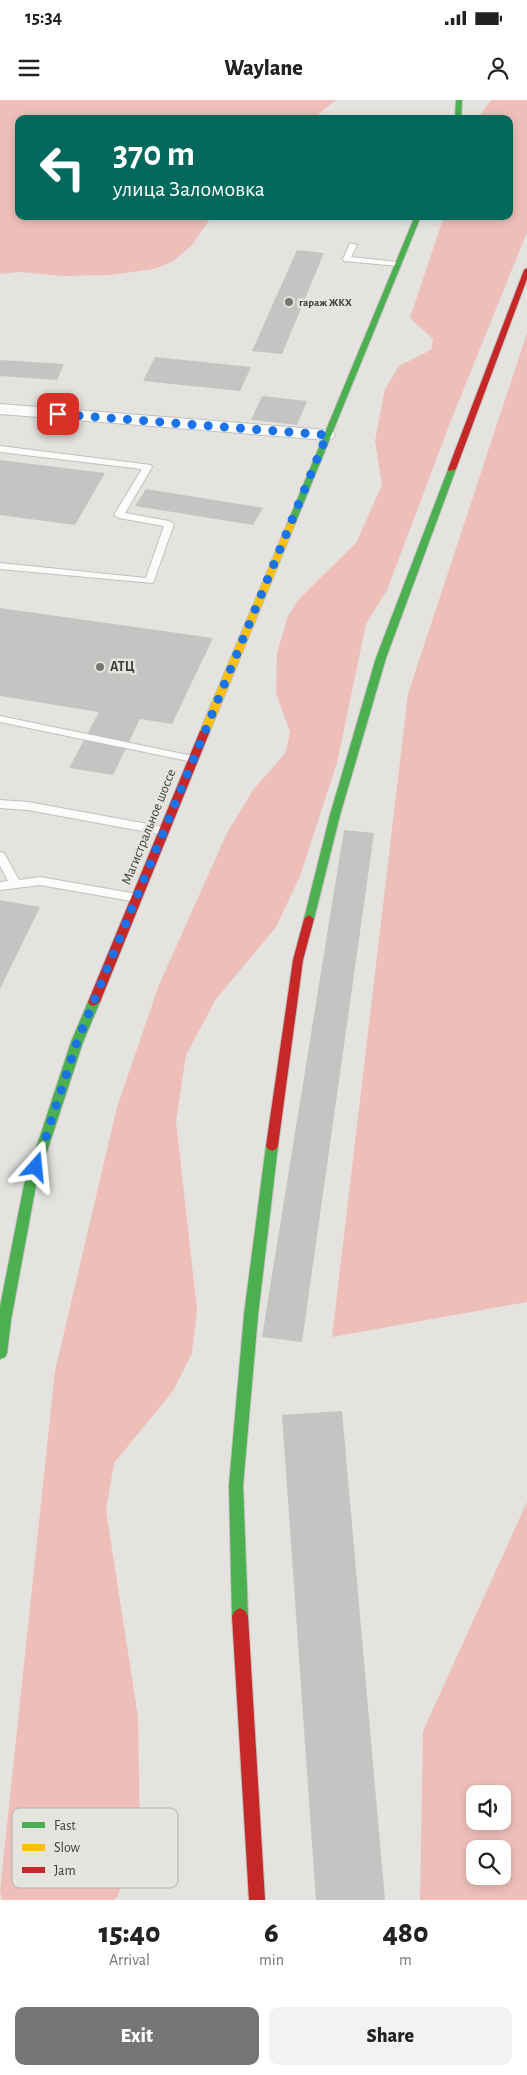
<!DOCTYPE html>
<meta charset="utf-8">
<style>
body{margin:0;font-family:"Alegreya Sans",sans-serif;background:#f2f2f2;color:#222;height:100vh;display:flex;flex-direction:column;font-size:19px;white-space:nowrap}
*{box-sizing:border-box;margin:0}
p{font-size:16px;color:#767676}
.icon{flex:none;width:28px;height:28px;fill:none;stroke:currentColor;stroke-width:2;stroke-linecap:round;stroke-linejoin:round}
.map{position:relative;height:1800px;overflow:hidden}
.panel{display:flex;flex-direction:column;background:#fff;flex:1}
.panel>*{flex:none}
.banner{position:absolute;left:15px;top:15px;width:498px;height:105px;border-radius:10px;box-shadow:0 2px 8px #0003;background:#00695c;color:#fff;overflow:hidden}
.tools{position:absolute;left:466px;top:1685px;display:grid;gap:10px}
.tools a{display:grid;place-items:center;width:45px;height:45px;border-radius:10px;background:#fff;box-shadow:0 2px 8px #0003;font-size:25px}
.pin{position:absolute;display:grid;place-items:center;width:42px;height:42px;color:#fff;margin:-21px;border-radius:10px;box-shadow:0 2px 8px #0006}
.me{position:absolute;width:55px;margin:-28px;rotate:18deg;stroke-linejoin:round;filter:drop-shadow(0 0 4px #0008)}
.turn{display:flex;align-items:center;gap:18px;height:105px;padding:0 15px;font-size:22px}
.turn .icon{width:65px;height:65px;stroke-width:2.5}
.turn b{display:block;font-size:35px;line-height:42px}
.eta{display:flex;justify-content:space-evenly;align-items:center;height:85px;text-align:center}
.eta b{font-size:30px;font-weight:800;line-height:35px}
.button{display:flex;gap:10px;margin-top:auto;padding:10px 15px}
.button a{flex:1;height:58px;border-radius:10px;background:#777674;color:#fff;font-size:20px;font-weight:800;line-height:58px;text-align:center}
.button a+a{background:#f2f2f2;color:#222}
.status{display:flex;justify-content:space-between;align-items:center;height:35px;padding:0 25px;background:#fff;direction:ltr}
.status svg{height:14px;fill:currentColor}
header{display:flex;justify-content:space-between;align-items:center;height:65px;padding:0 15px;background:#fff;font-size:22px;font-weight:800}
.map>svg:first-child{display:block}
.green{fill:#eebfb8;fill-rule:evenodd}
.building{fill:#c6c4c2}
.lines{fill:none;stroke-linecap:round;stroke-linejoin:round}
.lane-casing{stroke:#c1c0be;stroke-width:2}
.street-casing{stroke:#c1c0be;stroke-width:2}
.fast-casing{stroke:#c1c0be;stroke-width:2}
.slow-casing{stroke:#c1c0be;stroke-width:2}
.jam-casing{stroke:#c1c0be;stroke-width:2}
.lane{fill:#fbfbfa;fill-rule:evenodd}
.street{fill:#fbfbfa;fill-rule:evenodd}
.fast{fill:#4caf50;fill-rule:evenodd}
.slow{fill:#ffc107;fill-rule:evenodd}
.jam{fill:#c62828;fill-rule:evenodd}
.route{stroke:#1a73e8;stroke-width:9;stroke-dasharray:0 16.2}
.poi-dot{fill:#777674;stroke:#e5e4df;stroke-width:2}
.labels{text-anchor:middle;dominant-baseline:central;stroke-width:5;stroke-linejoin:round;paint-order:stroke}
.far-poi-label{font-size:11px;font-weight:bold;fill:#3d3c3a;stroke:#e5e4df;text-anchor:start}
.poi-label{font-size:14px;font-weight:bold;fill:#3d3c3a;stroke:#e5e4df;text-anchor:start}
.street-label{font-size:14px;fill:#3d3c3a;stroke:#e5e4df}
.key{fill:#e5e4df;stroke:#b3b2ae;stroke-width:1}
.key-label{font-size:14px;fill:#3d3c3a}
</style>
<div class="status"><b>15:34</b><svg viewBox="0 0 49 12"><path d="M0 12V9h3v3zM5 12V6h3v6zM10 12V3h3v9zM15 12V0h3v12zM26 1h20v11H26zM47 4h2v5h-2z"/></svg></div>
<header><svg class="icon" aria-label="menu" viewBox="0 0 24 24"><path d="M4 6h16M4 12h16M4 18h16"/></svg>Waylane<svg class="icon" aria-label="person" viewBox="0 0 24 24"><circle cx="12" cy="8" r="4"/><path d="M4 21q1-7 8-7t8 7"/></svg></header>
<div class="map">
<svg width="527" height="1800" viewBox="0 0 527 1800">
<rect width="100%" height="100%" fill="#e4e3e0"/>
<path class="green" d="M0 0H336L315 17V19H19V116H212L192 145 172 162 154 169 110 175 63 176 19 172 0 174Z
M491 0H527V132L450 323 387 490 366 524 337 663 300 776 276 827 216 899 186 955 176 1022 197 1210 192 1253 173 1291 114 1363 106 1410 138 1617 140 1735 118 1795 114 1800H2L0 1791 55 1271 117 1007 159 885 227 733 253 690 286 652 290 632 276 593 277 553 288 516 298 500 356 443 382 385 375 341 385 289 399 266 431 250 433 239 410 218 444 116H509V19H477Z
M527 233V1202L332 1237 408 594Z
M527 1402V1800H420L423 1631ZM475 1694H502V1721H475ZM475 1749H502V1776H475Z"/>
<path class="building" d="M297 150 324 153 282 254 252 251Z
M155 257 251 267 240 291 143 281Z
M0 260 64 264 57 280 0 276Z
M262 296 307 301 297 325 251 320Z
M0 360 105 373 75 425 0 415Z
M146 389 263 408 253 425 135 406Z
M0 508 213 538 172 624 140 619 113 675 69 668 99 612 0 596Z
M344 730 374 733 302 1242 262 1237Z
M0 800 40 807 0 889Z
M342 1311 385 1800H316L282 1315Z"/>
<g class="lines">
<g class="lane-casing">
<path id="lane" d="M350 143 357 145 351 157 398 162 402 164 398 166 344 161 343 159Z
M0 346 151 365 152 367 125 413 169 421 174 424 153 483 0 469V463L146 478 164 426 119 418 114 415 142 369 0 352Z
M0 616 193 656 198 659 193 662 0 622Z
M0 700 28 702 164 727 170 731 164 735 28 710 0 708Z
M0 752 4 753 19 780 40 777 137 794 143 798 137 802 40 785 0 790V782L8 781 0 766Z"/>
</g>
<g class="street-casing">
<path id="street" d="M0 304 327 330 333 332 335 335 333 338 327 340 0 314Z"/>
</g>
<g class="fast-casing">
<path id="fast" d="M456 0H462L461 19H455Z
M415 116H421L295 424 288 426 287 424Z
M449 367 456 369 386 558 340 715 314 819 309 823 305 822 304 819 330 715 376 558Z
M94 898 100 902 83 942 36 1085 11 1220 7 1253 5 1257 0 1259V1207L24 1085 71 942 88 902Z
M272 1041 276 1043 278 1046 258 1215 243 1385 248 1516 245 1521 240 1524 235 1521 232 1516 229 1385 244 1215 266 1046 268 1043Z"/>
</g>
<g class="slow-casing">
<path id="slow" d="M288 422 295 424 210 631 208 633H202L200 631Z"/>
</g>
<g class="jam-casing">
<path id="jam" d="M527 168V179L456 369 449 371 448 369 524 170Z
M205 628 210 631 100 902 94 906 90 905 88 902 200 631Z
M309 815 314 819 303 860 278 1046 276 1049 272 1051 268 1049 266 1046 293 860 304 819Z
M240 1508 245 1511 248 1516 265 1800H249L232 1516 235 1511Z"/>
</g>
<use href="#lane" class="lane"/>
<use href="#street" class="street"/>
<use href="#fast" class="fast"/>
<use href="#slow" class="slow"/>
<use href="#jam" class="jam"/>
</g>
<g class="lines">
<path class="route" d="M36 1067 77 942 327 335 58 314"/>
</g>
<g class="poi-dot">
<circle cx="289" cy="202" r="5"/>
<circle cx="100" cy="567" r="5"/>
</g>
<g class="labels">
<g class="far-poi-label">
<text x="299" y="202">гараж ЖКХ</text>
</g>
<g class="poi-label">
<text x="110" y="567">АТЦ</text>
</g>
<g class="street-label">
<text transform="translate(149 727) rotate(-68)">Магистральное шоссе</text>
</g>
</g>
<rect x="12" y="1708" width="166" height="80" rx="8" class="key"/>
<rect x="22" y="1722" width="23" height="6" fill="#4caf50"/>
<rect x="22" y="1744" width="23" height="7" fill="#ffc107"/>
<rect x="22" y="1767" width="23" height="6" fill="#c62828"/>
<g class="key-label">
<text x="54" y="1730">Fast</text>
<text x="54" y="1752">Slow</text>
<text x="54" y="1775">Jam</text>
</g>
</svg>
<div class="tools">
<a><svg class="icon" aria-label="sound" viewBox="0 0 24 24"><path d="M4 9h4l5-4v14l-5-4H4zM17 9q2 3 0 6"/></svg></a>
<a><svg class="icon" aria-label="search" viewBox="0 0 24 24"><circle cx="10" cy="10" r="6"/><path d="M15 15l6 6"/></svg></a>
</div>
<div class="pin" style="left:58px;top:314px;background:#d93025"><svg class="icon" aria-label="arrive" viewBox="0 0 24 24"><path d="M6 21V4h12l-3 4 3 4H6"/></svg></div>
<svg class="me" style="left:36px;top:1067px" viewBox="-20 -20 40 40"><path d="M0-17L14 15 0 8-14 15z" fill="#1a73e8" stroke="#fff" stroke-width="4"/></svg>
<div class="banner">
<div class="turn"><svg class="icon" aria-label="left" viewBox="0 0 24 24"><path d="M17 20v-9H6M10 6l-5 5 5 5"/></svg><div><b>370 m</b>улица Заломовка</div></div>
</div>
</div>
<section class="panel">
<div class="eta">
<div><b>15:40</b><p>Arrival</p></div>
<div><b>6</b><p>min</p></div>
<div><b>480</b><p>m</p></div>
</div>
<div class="button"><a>Exit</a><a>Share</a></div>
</section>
